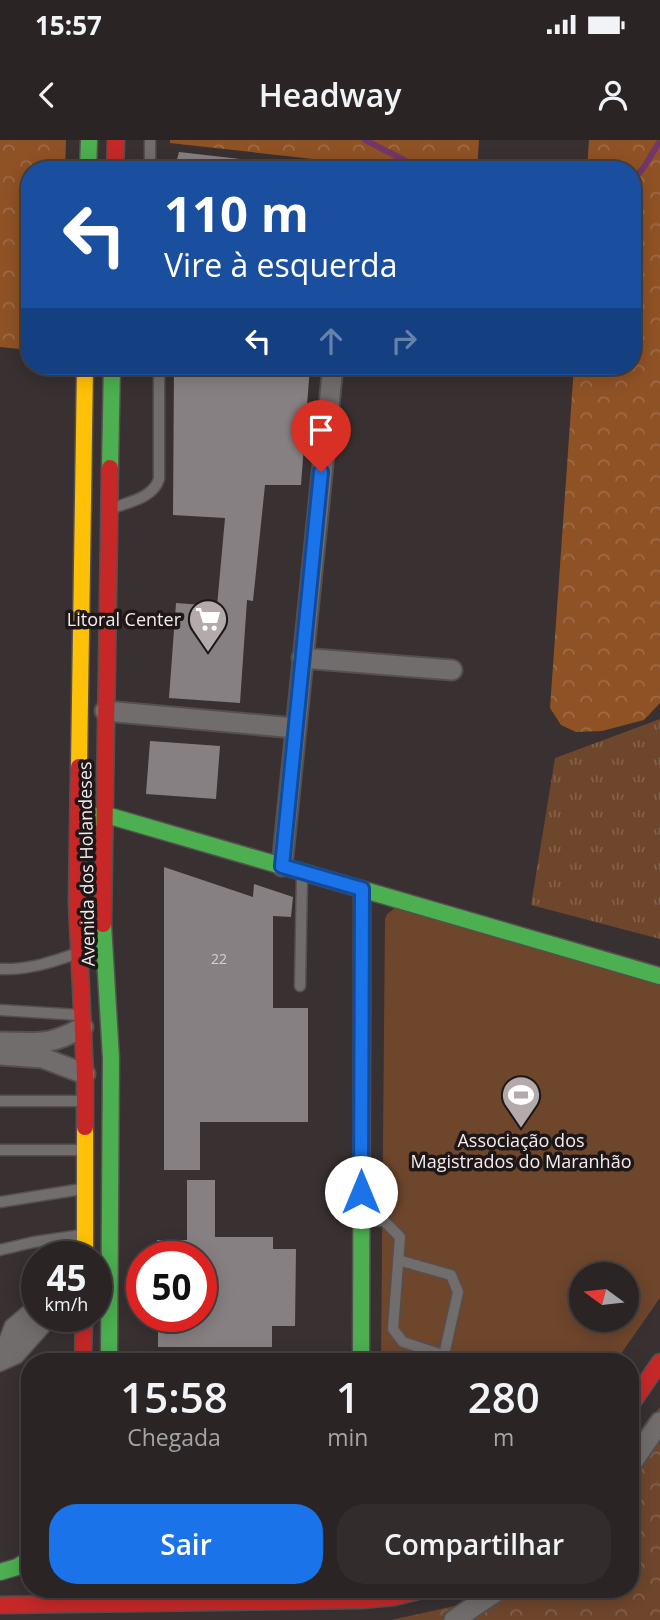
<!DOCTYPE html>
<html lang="pt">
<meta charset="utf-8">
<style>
body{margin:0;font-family:"Open Sans",sans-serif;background:#322c2d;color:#f1f3f6;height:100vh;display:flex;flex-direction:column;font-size:26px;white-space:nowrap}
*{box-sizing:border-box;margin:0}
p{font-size:23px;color:#a5a4a7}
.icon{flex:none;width:38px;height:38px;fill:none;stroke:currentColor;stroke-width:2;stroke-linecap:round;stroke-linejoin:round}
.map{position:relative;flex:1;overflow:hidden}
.side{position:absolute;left:21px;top:1213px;width:618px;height:245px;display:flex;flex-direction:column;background:#2a2425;border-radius:28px;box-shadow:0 4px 18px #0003,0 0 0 2px #464142}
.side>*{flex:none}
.top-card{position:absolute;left:21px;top:21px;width:620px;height:214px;border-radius:28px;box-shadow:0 4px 18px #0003,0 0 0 2px #464142;background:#1a4fa0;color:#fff;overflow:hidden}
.needle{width:46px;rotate:285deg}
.fabs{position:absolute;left:569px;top:1122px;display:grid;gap:14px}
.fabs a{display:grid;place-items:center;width:70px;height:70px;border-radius:50%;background:#2a2425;box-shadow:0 4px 18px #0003,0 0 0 2px #464142;font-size:35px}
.speed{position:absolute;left:21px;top:1101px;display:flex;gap:14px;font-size:35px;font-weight:700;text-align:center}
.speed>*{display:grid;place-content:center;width:91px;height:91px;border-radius:50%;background:#2a2425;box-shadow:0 4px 18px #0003,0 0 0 2px #464142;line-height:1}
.speed small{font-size:18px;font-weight:400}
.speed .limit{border:10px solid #d22;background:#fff;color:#111}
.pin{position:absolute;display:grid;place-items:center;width:60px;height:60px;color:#fff;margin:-72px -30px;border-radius:50% 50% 50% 0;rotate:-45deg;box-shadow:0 0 7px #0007}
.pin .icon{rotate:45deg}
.me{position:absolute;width:77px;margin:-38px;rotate:0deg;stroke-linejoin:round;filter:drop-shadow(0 0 5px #0008)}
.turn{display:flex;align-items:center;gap:24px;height:147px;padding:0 28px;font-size:32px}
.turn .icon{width:91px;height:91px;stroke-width:2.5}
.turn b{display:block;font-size:49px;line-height:60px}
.lanes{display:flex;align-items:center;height:66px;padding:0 28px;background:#0003;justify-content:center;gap:35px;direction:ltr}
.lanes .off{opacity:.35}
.eta{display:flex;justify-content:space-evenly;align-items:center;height:119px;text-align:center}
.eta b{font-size:42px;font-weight:600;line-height:49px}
.primary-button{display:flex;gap:14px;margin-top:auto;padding:14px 28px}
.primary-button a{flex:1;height:80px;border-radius:28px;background:#1a73e8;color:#fff;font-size:28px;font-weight:600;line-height:80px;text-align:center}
.primary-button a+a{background:#322c2d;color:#f1f3f6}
.status{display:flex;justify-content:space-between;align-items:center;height:49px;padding:0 35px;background:#2a2425;direction:ltr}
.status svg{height:19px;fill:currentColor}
header{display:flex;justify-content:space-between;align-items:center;height:91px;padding:0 28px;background:#2a2425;font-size:32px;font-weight:600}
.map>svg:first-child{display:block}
.grass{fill:url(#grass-tufts)}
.forest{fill:url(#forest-crowns)}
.park{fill:url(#park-crowns)}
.garden{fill:#6e462c;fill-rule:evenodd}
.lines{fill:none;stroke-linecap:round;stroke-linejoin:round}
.stream{stroke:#723768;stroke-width:6}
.building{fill:#878082}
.lane-casing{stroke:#564f50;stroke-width:13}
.street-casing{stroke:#564f50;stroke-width:23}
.fast-casing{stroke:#564f50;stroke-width:19}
.slow-casing{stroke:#564f50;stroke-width:19}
.jam-casing{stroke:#564f50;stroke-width:19}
.lane{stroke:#706d6c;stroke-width:10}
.street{stroke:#706d6c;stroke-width:19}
.fast{stroke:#4caf50;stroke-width:16}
.slow{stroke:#ffc107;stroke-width:16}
.jam{stroke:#c62828;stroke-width:16}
.route-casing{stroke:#114b97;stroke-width:18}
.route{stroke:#1a73e8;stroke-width:12}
.labels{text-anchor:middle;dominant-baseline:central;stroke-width:7;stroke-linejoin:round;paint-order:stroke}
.number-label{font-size:14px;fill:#dad0d2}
.poi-label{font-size:18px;fill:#f6ebec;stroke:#1e1717;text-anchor:end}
.street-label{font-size:18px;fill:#f6ebec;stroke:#1e1717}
</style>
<div class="status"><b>15:57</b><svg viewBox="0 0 49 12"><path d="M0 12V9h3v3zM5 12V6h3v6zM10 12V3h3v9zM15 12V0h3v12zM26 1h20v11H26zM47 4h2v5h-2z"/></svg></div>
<header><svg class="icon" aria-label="back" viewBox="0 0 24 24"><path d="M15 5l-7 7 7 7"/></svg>Headway<svg class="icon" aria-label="person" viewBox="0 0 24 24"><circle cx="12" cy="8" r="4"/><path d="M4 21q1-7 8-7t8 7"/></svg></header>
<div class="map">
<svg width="660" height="1480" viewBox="0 0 660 1480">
<defs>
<pattern id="grass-tufts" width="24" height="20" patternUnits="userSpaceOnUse" patternTransform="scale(1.75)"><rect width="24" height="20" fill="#6e462c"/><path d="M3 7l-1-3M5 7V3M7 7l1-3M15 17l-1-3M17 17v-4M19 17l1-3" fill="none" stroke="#83614b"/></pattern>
<pattern id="forest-crowns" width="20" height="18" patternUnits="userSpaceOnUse" patternTransform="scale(1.75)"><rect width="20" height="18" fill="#8f5225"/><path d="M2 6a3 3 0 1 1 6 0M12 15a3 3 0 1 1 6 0" fill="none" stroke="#9f6b45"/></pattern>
<pattern id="park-crowns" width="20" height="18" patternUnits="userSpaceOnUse" patternTransform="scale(1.75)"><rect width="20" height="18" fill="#6e462c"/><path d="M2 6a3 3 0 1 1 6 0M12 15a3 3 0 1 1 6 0" fill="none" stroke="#83614b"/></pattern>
</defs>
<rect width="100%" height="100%" fill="#383031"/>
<path class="grass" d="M660 579V799L531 765 555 618Z"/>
<path class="forest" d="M0 0H66L65 30H30V210L0 207Z
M170 0H479L477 30H330L331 21 170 3Z
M589 0H660V563L644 580 602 591 576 592 561 585 550 568 574 226H632V30H587Z"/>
<path class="park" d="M660 1267V1480H391L468 1463 490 1449H630V1312Z"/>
<path class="garden" d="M395 768 660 844V1158L616 1221 381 1222 385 779 387 774ZM581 1134H626V1180H581Z"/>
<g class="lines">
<path class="stream" d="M365 0 406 21 410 30
M632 41 644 27 660 1"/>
</g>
<path class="building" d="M179 12 249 20 248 30H174Z
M174 226H310L301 345H265L253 461 247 460 240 563 169 558 176 463 217 466 225 378 173 375Z
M150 601 220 606 216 659 146 654Z
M164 727 253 757 254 744 293 757 291 777 273 776V868H308V982H200V1030H164Z
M187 1040H215V1097H273V1109H296L295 1186H272V1207H158V1176H201V1116H158L157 1100H187Z"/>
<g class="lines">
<g class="lane-casing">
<path id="lane" d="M150 30V0
M113 368C129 362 153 358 159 339V226
M0 829C28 830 49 823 75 814
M300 846 302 736
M0 870 80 875
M0 961H82
M0 1010H82
M0 1062 82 1049
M365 1080 384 1081 400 1097 393 1189 403 1202 464 1222
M0 1110 34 1102 82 1095
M398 1120 451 1135 458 1152 444 1215
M8 1203 15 1192 37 1173
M0 1212 10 1185 37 1162
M0 1222 44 1176
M0 1226 18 1218 49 1183 52 1176"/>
</g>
<g class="street-casing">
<path id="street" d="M302 518 452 530
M105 571 295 588
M282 726 333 226
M0 902C37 902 49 907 83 887
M0 915 43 918 85 934
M630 1326 660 1282
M454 1480 500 1449"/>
</g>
<g class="fast-casing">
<path id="fast" d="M88 30 89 0
M110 328 112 226
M85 683 103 674 660 836
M103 784 111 918 109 1222
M361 1222 362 872
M0 1432 17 1427 30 1419"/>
</g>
<g class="slow-casing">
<path id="slow" d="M79 627 85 226
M85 987V1116"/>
</g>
<g class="jam-casing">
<path id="jam" d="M115 30 116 0
M79 627 77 763 85 934V987
M103 784 110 328
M362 872V749
M83 1222 84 1176
M630 1266 660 1222
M0 1465 361 1460 394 1457 426 1449"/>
</g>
<use href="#lane" class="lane"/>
<use href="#street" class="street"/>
<use href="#fast" class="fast"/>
<use href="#slow" class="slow"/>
<use href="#jam" class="jam"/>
</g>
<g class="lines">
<g class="route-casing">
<path id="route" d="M321 332 282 726 362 749 361 1052"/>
</g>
<use href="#route" class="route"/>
</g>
<defs>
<g id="supermarket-pin" transform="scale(2.0125)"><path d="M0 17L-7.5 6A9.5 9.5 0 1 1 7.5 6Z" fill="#b4aaab" stroke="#1e1717"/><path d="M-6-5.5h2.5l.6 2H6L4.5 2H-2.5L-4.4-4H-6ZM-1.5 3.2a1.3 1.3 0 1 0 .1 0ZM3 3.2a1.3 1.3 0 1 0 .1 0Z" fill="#fff"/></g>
<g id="stadium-pin" transform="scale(2.0125)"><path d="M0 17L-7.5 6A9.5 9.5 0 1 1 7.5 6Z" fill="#b4aaab" stroke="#1e1717"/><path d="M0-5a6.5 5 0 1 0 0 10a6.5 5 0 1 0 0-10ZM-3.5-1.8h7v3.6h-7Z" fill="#fff"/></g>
</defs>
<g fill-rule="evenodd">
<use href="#supermarket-pin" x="208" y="479"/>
<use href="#stadium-pin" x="521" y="955"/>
</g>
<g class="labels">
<g class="number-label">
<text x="219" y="818">22</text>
</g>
<g class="poi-label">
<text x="181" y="479">Litoral Center</text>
<text x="521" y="1000" text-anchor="middle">Associação dos<tspan x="521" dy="21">Magistrados do Maranhão</tspan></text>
</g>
<g class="street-label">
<text transform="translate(86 724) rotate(-91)">Avenida dos Holandeses</text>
</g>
</g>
</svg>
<div class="fabs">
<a><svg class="needle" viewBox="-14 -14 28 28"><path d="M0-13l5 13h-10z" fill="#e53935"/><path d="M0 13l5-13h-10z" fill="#a5a4a7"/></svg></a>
</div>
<div class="speed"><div>45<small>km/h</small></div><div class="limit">50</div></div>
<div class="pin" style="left:321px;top:332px;background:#d93025"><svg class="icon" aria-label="arrive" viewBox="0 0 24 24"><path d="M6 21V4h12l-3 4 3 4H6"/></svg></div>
<svg class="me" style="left:361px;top:1052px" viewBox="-20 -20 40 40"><circle r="19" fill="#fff"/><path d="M0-13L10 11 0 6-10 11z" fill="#1a73e8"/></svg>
<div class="top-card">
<div class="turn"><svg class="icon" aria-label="left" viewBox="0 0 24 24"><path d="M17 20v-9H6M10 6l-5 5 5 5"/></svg><div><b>110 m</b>Vire à esquerda</div></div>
<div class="lanes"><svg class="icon" aria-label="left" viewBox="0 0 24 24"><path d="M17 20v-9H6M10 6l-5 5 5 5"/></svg><svg class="icon off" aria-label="ahead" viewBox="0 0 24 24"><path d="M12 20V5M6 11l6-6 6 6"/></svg><svg class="icon off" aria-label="right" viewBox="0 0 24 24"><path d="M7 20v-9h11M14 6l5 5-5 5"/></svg></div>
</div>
<section class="side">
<div class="eta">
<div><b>15:58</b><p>Chegada</p></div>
<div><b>1</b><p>min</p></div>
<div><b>280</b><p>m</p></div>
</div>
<div class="primary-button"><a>Sair</a><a>Compartilhar</a></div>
</section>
</div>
